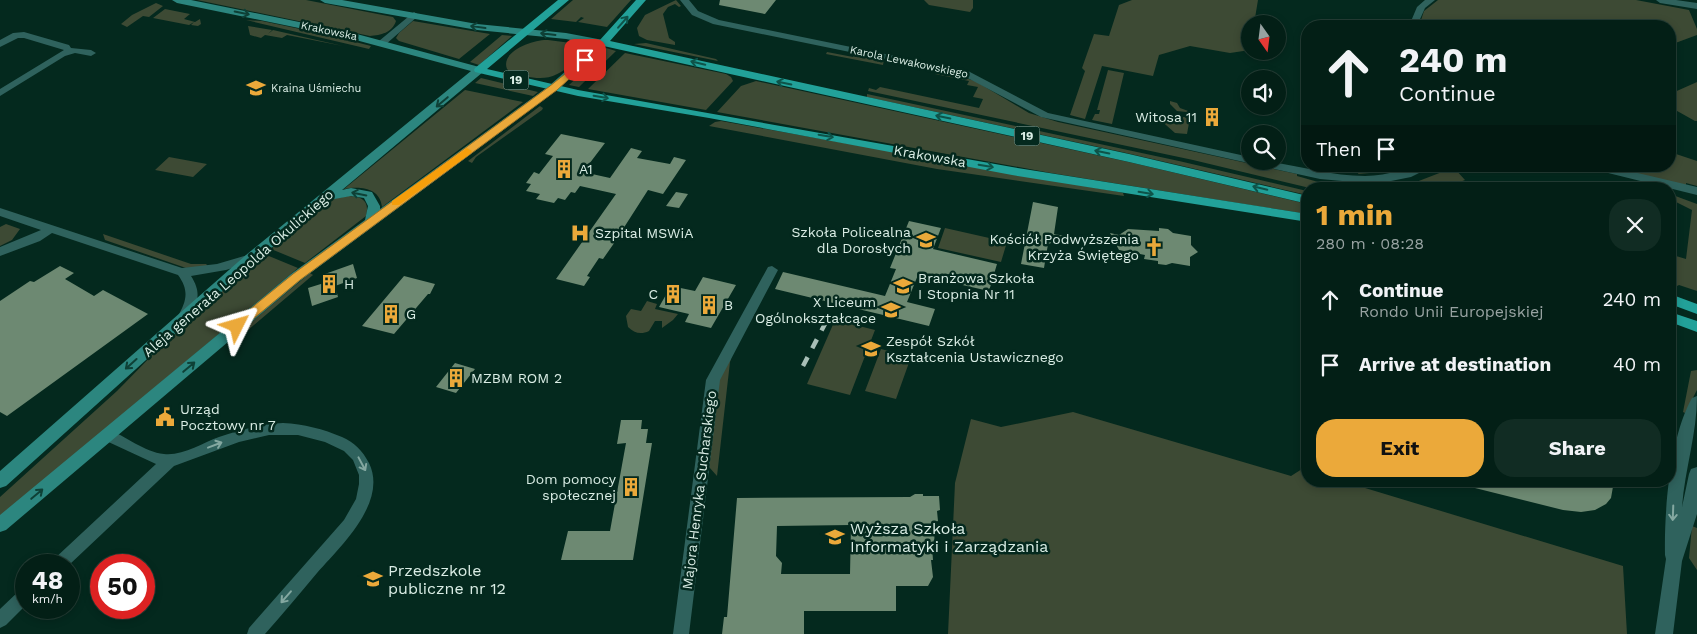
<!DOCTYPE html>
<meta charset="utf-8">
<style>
body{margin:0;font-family:"Work Sans",sans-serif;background:#112c23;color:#f1f3f6;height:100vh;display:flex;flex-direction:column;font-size:19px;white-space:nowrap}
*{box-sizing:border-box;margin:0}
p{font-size:16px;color:#97a2a1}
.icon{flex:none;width:28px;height:28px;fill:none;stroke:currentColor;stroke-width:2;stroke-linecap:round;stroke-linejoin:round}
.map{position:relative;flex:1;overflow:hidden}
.panel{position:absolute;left:1301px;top:182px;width:375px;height:305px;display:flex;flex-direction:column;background:#031f16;border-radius:20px;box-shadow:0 2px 8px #0003,0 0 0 1px #243d35}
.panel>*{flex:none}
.top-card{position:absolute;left:1301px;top:20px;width:375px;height:152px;border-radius:20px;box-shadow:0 2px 8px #0003,0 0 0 1px #243d35;background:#031f16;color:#f1f3f6;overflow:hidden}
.needle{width:32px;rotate:166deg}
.tools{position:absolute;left:1241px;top:15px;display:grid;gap:10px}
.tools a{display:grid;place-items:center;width:45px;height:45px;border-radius:50%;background:#031f16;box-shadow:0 2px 8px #0003,0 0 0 1px #243d35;font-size:25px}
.speed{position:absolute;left:15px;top:554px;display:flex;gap:10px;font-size:25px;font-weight:700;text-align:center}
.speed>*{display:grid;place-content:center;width:65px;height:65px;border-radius:50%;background:#031f16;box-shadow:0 2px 8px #0003,0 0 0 1px #243d35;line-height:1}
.speed small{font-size:12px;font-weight:400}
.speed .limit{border:8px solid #d22;background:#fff;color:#111}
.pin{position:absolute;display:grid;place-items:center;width:42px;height:42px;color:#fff;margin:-21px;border-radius:10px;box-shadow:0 2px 8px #0006}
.me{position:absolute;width:55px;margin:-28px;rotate:50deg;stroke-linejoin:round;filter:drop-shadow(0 0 4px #0008)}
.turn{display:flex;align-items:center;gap:18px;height:105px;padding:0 15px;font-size:22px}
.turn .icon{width:65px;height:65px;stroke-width:2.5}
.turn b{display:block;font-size:35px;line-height:42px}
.then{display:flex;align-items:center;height:48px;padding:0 15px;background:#0003;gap:10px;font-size:19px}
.round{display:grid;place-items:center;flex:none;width:52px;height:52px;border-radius:20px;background:#112c23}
.headline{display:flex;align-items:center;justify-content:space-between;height:85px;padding:0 15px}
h1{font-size:30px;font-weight:700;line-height:38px;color:#eba93a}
.primary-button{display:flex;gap:10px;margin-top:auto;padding:10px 15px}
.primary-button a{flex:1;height:58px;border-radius:20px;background:#eba93a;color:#111;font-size:20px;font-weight:700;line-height:58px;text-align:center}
.primary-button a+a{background:#112c23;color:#f1f3f6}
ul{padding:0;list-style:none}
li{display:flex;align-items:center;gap:15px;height:65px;padding:0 15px}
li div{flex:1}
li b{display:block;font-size:19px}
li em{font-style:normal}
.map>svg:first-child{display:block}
.green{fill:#3d4a34}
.building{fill:#6d8972;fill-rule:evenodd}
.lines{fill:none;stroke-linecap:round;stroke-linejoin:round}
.minor{fill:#2f625d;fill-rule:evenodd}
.tertiary{fill:#2f625d;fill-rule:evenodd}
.secondary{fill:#2c867f;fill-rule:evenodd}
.primary{fill:#22a199;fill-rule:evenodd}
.rail{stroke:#a8bfb7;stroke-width:4.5;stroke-dasharray:10 10;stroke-linecap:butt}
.oneway{stroke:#0e4036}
.oneway2{stroke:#0e5349}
.oneway3{stroke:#84a8a1}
.route{fill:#eba93a;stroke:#996e26}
.slow{fill:#f59e0b}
.labels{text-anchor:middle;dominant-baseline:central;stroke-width:5;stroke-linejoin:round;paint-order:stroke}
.far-street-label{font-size:11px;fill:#daede5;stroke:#04291e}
.far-poi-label{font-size:11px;fill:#daede5;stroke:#04291e;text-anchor:start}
.shield{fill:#04291e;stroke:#9ab2a9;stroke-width:1}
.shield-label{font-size:12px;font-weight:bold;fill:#daede5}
.poi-label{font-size:14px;fill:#daede5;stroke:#04291e;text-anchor:start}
.street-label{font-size:14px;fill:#daede5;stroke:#04291e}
.near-poi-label{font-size:16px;fill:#daede5;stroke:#04291e;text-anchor:start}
</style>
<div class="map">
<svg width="1697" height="634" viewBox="0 0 1697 634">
<rect width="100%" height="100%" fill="#04291e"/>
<path class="green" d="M197 0H306L393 17 396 21C392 33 381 35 370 36Z
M573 0H631L607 27 578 22 584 18 581 17 576 22 551 19Z
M676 0 681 6 679 7 675 4 668 7 663 14 669 38 675 42V45L647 40 639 36 637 28 645 15Z
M924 0H973V8L970 12 929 5Z
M1132 0H1258L1254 24H1250V50L1230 53 1190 46 1159 55 1153 76 1102 66 1085 119 1070 115 1085 71 1082 68 1094 34 1109 36 1119 5Z
M1438 0H1636L1689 10 1697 29V35L1670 45V26H1419L1424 11Z
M156 3 163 6 149 17 143 16 127 27 121 24 132 15Z
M165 9 190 14 184 19 195 22 200 19 201 24 198 26 191 25 194 22 189 25 153 18Z
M246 20 262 21 324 34 371 46 369 49Z
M413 21 490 34 459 59 399 41 396 38 399 33Z
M248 26 272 30 268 34 273 30 343 46 287 35 282 38 265 35 261 38 250 35Z
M502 35 512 36 479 65 470 62Z
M548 40 571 43 579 50C580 56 577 59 572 63 558 77 545 81 525 76 518 75 512 74 507 69 500 51 534 39 548 40Z
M646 43 716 59 718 61 634 44Z
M606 48 616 51 579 87 569 85 595 61Z
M827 52 853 57 855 54 884 59 883 65 826 54Z
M625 53 726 74 731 77 733 81 706 110 588 89Z
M1108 70 1124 73 1112 124 1092 120 1095 114H1099L1100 110H1097Z
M944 71 975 81 1029 113 1058 122 1297 174V176L1343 189H1314L1193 160 868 91 869 88 876 90 880 87 979 108 983 99 973 97 978 87 967 85 969 81 935 74 938 72Z
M481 78 538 92 533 96 475 83Z
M756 81 1133 163 1307 204V214L1051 173 717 112 741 86Z
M1697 82V121H1695L1670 107V94Z
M465 90 523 102 382 207C380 187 359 186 344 189Z
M867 94 1179 161 1307 191V195L1122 152 867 97Z
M1170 101 1177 103 1180 108 1191 112 1187 134 1175 133 1158 118 1165 115 1170 119 1181 122 1183 117H1185L1186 112 1177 111 1170 104Z
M540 106 543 108 542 110 476 157 472 163 468 161Z
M721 121 1119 192 1123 193 1124 196 937 169 709 126 715 122Z
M1676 154 1697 161V186L1686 183V186L1603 166H1621L1638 170 1646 166H1670V157Z
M169 157 207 164 193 177 155 170Z
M1362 166 1410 167 1394 171 1358 174Z
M1439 166 1455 169 1465 180 1442 189H1376L1378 184 1385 183 1389 188 1411 184 1442 172 1436 168Z
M1670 194 1697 204V291L1679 285 1675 287 1670 285V270H1674L1673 261 1676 256 1686 259 1692 210 1670 199Z
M348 196C362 196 370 201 366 216L305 263 271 249 332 199Z
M6 224 20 229 12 240 0 246V227Z
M945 228 1007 242 1001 262 938 248Z
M103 234 191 264H206L208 266 186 268 105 240Z
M264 254 298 268 0 517V497L117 391 168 339Z
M310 273 313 275 247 331 231 339Z
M647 301 657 304 655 309 678 314 673 320 662 328V321H655L649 331C641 335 634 333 628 327L626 316 631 309 641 311Z
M835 320 875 330 850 395 807 384Z
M881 349 911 357 896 399 865 391Z
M733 352 730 362 717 476 709 467 717 382Z
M1697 370V390L1685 413 1683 412 1691 371Z
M1073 412 1291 476 1302 469 1307 471 1308 481H1342L1623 566 1627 634H948L955 483 971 419 1001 427Z
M1692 526 1697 528V570L1689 558Z"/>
<path class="building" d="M720 0H776L765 14 719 5Z
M561 134 605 143 583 172 610 178 631 148 642 151 637 158 670 164 674 157 686 160 663 194 648 190 623 229H626L619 240 617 239 603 259 599 258 587 276 590 277 584 286 556 279 616 194 580 186 575 193 571 192 565 200 558 198 554 203 536 199 540 194 526 191 531 184 526 183 534 172 539 174 553 156 545 154Z
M676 192 688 194 679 208 666 206Z
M1033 202 1058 207 1054 234 1070 237 1048 244 1044 268 1021 264Z
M909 221 941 228 933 249 997 264 989 291 918 275 907 302 935 309 929 326 775 289 783 272 885 296 896 269 890 268Z
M1159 228 1168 229 1173 233 1191 236V245L1198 252 1190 257V266L1172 263 1166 265 1158 264V261L1144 259 1145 255 1119 250 1110 233 1119 235 1128 229 1159 231Z
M353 264 357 278 335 286 338 297 312 306 308 288 324 283 322 275Z
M60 266 74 273 65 279 94 296 103 290 148 314 7 416 0 412V301L30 281 34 282Z
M404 276 435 284 430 294H428L394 334 362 326Z
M703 277 736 285 711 328 685 322 689 314 659 307 671 286 695 291Z
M455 363 475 369 456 393 436 387Z
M621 420H642L641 429H648L646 443H652L633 560H561L568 531H610L626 443 617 444Z
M1464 481H1614L1611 498 1606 504 1595 510 1581 512 1563 510 1463 485Z
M915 494H923V496H939L940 510 937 511 938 521 935 522 934 547H932L933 560H931L933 577 928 586H896V611H804V634H722L724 617H727L737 498 910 497ZM851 525 850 574H781L782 563 776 556 777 526Z"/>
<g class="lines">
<path class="minor" d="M680 0H689L698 11 719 20 968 71 1048 113 1250 157V161C1289 161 1326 176 1365 176 1389 176 1410 166 1433 166L1411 177 1386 182 1364 183 1320 179 1041 117 962 75 713 24 692 15Z
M1425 0H1435L1425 8 1417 26H1409L1417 7Z
M1656 0H1676L1697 3V9L1660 3Z
M414 12 419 15 417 17 385 45H379V41Z
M24 32 69 45 71 48 91 50 96 53 91 56 75 53 65 56 0 96V89L64 50 24 38H18L0 47V40L13 33Z
M1587 166H1608L1697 187V195L1592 169Z
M0 208 182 268 217 264 251 254 257 258 255 261 226 270 191 276C202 293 198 303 188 319H180L178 316C187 300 189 290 178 275L52 233 40 241 0 256V247L41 230 0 216Z
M772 266 778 270 720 380 689 634H673L706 380 768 267Z
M283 423C304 424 323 429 342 437 355 443 362 450 369 463 388 502 341 546 317 573 300 593 283 614 265 634H247L249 628 344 520 356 499 359 484V475L353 460 344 451 325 442 298 435H269L239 442 174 466 69 565H50L53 560 156 464 102 439 100 435 102 431 107 429C126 436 144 452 164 454 183 456 202 443 219 437 240 430 261 424 283 423Z
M26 588V605L6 625 0 628V609L20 590Z"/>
<path class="tertiary" d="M1697 396C1697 434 1685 468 1682 507L1689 474 1691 469 1697 467V514L1682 561 1673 634H1655L1666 559 1665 555C1664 511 1670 436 1692 398Z"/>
<path class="secondary" d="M172 0H191L353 33 483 68 484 70 483 72 342 190 351 188 372 192 380 206V209L549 86 595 45 566 39 477 30 325 3 320 0H342L477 24 566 33 603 40 608 43 557 90 301 280 6 530 0 532V515L291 274 365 220 368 206 364 198 351 196 329 200 256 261 6 486 0 488V471L246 255 471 71 352 39 177 3Z"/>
<path class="primary" d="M558 0H569L487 69 578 90 1012 167 1308 214V222L1012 175 709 118 578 96 475 72 474 70 475 68Z
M636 0H646L610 41 1129 154 1308 196V204L1129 162 599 45 598 43 599 41Z
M1670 294 1697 304V314L1670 304Z
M1670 312 1697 321V332L1670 322Z"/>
<path class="rail" d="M803 366 827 320"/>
</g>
<defs><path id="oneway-shaft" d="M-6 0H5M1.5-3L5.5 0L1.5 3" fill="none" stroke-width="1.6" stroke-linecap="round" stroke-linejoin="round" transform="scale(1.25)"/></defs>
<g class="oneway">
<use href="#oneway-shaft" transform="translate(242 13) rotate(12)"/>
<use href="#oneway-shaft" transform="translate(478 27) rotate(-172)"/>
<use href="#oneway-shaft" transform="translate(548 34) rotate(-173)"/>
<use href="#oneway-shaft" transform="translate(442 102) rotate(140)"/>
<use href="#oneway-shaft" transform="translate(359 194) rotate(-169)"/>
<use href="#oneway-shaft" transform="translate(131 364) rotate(138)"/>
<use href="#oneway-shaft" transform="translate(189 367) rotate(-40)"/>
<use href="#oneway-shaft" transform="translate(37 494) rotate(-40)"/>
</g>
<g class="oneway2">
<use href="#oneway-shaft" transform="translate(623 22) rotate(-49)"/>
<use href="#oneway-shaft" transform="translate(698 63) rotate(-166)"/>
<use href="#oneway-shaft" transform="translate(784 83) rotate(-168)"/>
<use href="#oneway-shaft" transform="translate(601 97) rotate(10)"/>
<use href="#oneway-shaft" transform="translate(943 117) rotate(-168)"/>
<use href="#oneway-shaft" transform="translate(826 136) rotate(10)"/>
<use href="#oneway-shaft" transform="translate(1102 152) rotate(-168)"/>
<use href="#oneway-shaft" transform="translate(986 166) rotate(10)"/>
<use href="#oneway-shaft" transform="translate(1260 188) rotate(-167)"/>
<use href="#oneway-shaft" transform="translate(1146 193) rotate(9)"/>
</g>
<g class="oneway3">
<use href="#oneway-shaft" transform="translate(215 445) rotate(-21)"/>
<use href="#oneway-shaft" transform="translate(362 464) rotate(62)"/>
<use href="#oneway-shaft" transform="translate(1673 513) rotate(92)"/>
<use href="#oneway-shaft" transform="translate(286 597) rotate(131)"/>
</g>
<path class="route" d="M585 58 590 60 588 62 557 90 300 280 241 329H233L231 326 233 323 293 274 550 86Z"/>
<path class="slow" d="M467 148 472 151 470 154 399 205H392V201Z"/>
<defs>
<g id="school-bare" transform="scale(1.5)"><path d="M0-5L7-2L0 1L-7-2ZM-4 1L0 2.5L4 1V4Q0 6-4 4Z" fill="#eba93a" stroke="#04291e" stroke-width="2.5" paint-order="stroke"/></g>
<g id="building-bare" transform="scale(1.5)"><path d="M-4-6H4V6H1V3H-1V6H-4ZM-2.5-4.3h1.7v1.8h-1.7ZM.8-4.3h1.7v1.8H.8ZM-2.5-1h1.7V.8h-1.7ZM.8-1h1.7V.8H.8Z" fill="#eba93a" stroke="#04291e" stroke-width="2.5" paint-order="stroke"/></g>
<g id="hospital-bare" transform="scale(1.5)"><path d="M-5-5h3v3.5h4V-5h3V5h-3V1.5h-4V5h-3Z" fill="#eba93a" stroke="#04291e" stroke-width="2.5" paint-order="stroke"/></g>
<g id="university-bare" transform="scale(1.5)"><path d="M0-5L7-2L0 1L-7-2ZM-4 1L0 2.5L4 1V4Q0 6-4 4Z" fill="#eba93a" stroke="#04291e" stroke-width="2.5" paint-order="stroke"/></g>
<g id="church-bare" transform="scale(1.5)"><path d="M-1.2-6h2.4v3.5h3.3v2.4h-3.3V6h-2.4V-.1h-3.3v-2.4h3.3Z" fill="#eba93a" stroke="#04291e" stroke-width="2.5" paint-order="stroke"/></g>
<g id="civic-bare" transform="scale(1.5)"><path d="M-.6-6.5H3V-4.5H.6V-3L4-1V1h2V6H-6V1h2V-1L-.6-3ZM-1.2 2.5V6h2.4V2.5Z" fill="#eba93a" stroke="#04291e" stroke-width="2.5" paint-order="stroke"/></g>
</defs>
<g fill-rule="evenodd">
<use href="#school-bare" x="256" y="88"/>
<use href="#building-bare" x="1212" y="117"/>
<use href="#building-bare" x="564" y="169"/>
<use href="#hospital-bare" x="580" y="233"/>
<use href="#university-bare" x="926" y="240"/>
<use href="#church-bare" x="1154" y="247"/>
<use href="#building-bare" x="329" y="284"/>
<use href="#school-bare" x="903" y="286"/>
<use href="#building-bare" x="673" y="294"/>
<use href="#building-bare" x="709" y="305"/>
<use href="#school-bare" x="891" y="310"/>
<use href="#building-bare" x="391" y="314"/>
<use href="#school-bare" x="871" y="349"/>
<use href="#building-bare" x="456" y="378"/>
<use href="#civic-bare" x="165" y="417"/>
<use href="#building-bare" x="631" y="487"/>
<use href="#university-bare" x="835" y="537"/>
<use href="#school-bare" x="373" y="579"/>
</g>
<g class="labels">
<g class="far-street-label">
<text transform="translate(329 31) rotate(12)">Krakowska</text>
<text transform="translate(909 62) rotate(12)">Karola Lewakowskiego</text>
</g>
<g class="far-poi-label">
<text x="271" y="88">Kraina Uśmiechu</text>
</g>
<g class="shield">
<rect x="503.5" y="70.5" width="25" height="19" rx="4"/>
<rect x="1014.5" y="126.5" width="25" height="19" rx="4"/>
</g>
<g class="shield-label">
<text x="516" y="80">19</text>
<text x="1027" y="136">19</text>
</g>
<g class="poi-label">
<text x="1197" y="117" text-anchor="end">Witosa 11</text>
<text x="579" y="169">A1</text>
<text x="911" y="232" text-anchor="end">Szkoła Policealna<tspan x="911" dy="16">dla Dorosłych</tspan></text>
<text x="595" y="233">Szpital MSWiA</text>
<text x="1139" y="239" text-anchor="end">Kościół Podwyższenia<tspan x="1139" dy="16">Krzyża Świętego</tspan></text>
<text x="918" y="278">Branżowa Szkoła<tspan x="918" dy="16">I Stopnia Nr 11</tspan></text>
<text x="344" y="284">H</text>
<text x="658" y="294" text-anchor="end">C</text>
<text x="876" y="302" text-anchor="end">X Liceum<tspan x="876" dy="16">Ogólnokształcące</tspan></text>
<text x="724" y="305">B</text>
<text x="406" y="314">G</text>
<text x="886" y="341">Zespół Szkół<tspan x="886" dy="16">Kształcenia Ustawicznego</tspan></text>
<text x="471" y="378">MZBM ROM 2</text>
<text x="180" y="409">Urząd<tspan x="180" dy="16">Pocztowy nr 7</tspan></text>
<text x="616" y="479" text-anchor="end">Dom pomocy<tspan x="616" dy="16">społecznej</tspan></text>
</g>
<g class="street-label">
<text transform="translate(930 156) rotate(10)">Krakowska</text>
<text transform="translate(238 273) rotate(-41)">Aleja generała Leopolda Okulickiego</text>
<text transform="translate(699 490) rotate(-83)">Majora Henryka Sucharskiego</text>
</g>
<g class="near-poi-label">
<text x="850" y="528">Wyższa Szkoła<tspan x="850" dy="18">Informatyki i Zarządzania</tspan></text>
<text x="388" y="570">Przedszkole<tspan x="388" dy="18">publiczne nr 12</tspan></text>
</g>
</g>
</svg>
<div class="tools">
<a><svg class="needle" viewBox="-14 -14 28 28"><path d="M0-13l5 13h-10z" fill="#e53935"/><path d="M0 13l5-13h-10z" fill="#97a2a1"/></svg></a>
<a><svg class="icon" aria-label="sound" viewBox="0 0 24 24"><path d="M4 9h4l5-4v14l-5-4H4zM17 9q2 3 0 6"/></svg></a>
<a><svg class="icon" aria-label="search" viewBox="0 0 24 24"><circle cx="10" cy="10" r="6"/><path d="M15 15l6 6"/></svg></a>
</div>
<div class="speed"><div>48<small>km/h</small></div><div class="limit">50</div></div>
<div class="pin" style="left:585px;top:60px;background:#d93025"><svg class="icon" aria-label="arrive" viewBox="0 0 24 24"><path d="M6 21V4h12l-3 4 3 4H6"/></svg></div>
<svg class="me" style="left:237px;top:326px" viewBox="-20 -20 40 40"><path d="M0-17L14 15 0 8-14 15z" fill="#eba93a" stroke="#fff" stroke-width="4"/></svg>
<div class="top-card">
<div class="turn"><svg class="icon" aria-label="ahead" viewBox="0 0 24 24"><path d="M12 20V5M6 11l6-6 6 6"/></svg><div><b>240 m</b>Continue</div></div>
<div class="then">Then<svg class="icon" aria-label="arrive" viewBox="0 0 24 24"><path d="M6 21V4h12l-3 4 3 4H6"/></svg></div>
</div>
<section class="panel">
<div class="headline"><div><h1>1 min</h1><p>280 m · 08:28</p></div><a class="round"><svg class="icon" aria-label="close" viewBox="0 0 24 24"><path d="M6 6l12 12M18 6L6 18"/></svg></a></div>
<ul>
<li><svg class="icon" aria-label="ahead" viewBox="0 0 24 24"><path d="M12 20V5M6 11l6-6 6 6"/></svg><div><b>Continue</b><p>Rondo Unii Europejskiej</p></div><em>240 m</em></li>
<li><svg class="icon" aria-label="arrive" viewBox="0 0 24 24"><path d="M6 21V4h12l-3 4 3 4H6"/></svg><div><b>Arrive at destination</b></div><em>40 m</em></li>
</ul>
<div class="primary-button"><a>Exit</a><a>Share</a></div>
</section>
</div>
